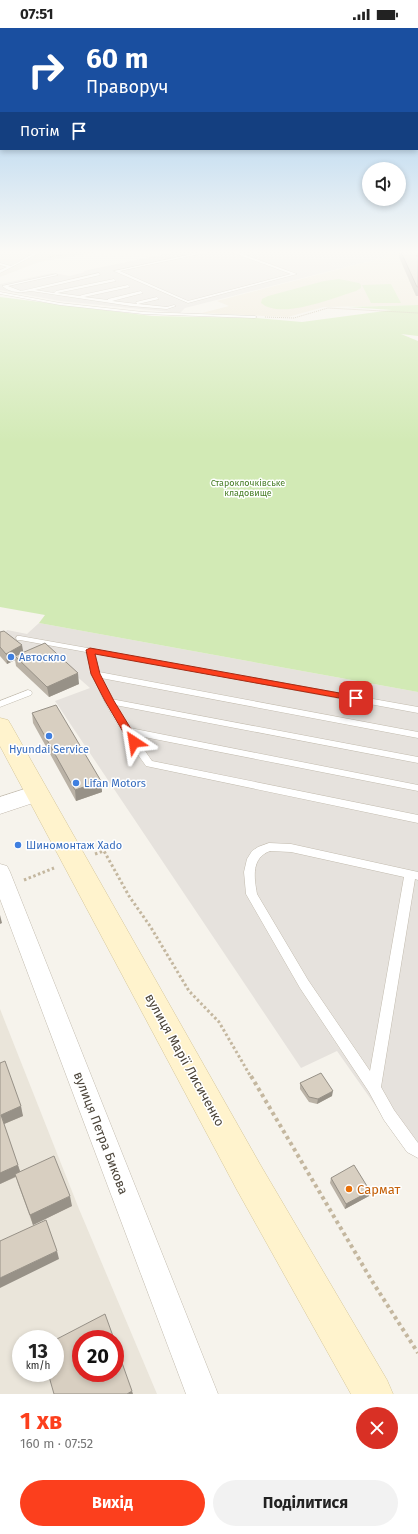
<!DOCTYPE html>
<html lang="uk">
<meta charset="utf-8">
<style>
body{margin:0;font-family:"Fira Sans",sans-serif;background:#f2f2f2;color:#222;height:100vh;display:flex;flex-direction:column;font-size:15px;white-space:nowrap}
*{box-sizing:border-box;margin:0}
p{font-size:13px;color:#767676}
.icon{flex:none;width:22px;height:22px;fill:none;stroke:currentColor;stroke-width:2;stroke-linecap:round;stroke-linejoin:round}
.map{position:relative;height:1366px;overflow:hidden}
.details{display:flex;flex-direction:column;background:#fff;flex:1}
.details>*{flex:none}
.hud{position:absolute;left:0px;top:0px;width:418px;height:122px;box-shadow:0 2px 6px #0003;background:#1a4fa0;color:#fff;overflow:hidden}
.tools{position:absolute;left:362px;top:134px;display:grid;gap:8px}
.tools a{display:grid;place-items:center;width:44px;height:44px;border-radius:50%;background:#fff;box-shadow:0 2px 6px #0003;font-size:20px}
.speed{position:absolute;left:12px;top:1302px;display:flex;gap:8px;font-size:20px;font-weight:700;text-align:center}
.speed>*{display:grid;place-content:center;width:52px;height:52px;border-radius:50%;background:#fff;box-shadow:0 2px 6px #0003;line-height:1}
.speed small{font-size:10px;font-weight:400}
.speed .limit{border:6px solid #d22;background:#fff;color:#111}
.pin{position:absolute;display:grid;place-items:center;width:34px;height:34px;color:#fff;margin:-17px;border-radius:8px;box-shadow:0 2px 6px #0006}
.me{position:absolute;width:44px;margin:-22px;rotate:327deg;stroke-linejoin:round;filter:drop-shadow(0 0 3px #0008)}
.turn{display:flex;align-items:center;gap:14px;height:84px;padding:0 20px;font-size:18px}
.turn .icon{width:52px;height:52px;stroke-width:2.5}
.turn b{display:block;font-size:28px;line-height:34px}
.then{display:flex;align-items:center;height:38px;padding:0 20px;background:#0003;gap:8px;font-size:15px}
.round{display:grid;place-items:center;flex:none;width:42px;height:42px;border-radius:21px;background:#f2f2f2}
.head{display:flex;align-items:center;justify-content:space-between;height:68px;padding:0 20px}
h1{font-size:24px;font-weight:700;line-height:30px;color:#fc3f1d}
.primary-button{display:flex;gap:8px;margin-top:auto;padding:8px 20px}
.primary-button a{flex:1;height:46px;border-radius:24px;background:#fc3f1d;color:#fff;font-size:16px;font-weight:700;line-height:46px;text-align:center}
.primary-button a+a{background:#f2f2f2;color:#222}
.status{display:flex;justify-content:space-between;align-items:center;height:28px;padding:0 20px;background:#fff;direction:ltr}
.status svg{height:11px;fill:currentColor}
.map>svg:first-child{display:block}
.residential{fill:#eae5da;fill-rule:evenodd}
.industrial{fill:#e6e2dd}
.education{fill:#efe8d6}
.green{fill:#d2eab5}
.parking{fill:#e5e3e0}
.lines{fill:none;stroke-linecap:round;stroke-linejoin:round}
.service-casing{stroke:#c2bbae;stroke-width:1}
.minor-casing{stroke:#c2bbae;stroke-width:1}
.tertiary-casing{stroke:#c2bbae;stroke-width:1}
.secondary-casing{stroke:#d6c79b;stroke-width:1}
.path-far2{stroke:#c4b79f;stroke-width:1;stroke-dasharray:1 1;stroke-linecap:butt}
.path-far1{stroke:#c4b79f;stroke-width:3;stroke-dasharray:2.5 2.5;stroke-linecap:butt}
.path{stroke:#c4b79f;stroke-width:4;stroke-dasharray:3.5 3.5;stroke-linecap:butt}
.service{fill:#fff;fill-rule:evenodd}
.minor{fill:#fff;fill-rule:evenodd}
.tertiary{fill:#fff;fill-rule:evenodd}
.secondary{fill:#fff3cd;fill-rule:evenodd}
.wall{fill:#bab2a6}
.shaded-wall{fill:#979187}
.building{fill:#d8cfc1;stroke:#979187}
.route{fill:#fc3f1d;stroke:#a42913}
.shop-dot{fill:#3f7fe0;stroke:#fff;stroke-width:1.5}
.food-dot{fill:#e8710a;stroke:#fff;stroke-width:1.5}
.labels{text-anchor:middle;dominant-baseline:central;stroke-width:3;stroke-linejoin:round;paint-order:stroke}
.far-park-label{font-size:9px;fill:#4a7f2a;stroke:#fff}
.shop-label{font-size:11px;fill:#366cbe;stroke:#fff;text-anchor:start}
.near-street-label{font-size:13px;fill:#4b4439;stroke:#fff}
.near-food-label{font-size:13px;fill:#c56008;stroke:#fff;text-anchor:start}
</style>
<div class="status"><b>07:51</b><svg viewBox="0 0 49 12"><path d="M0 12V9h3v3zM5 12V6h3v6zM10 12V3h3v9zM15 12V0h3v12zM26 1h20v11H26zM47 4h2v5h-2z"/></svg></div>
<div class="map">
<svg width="418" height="1366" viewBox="0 0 418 1366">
<rect width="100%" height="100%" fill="#f6f3ec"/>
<path class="residential" d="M0 224H98L39 234 0 249Z
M0 981 79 1181 157 1366H0ZM21 1311H55V1345H21ZM81 1311H115V1345H81Z"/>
<path class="industrial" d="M175 224H290L334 238 332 239 338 241 185 280 180 285 60 273 0 262V256L53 245 70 248 85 244 83 243Z
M39 595 418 664V1127L401 1114 337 1023 301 1040 55 673 90 660 49 624 30 631 2 610 7 602 27 606Z"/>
<path class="education" d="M386 224H418V277L324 279 288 289 202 285 229 278 217 273 386 229Z"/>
<path class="green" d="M339 251 359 255 361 257V260L356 263C333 270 281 292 261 275L262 271 268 268 324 253Z
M391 256 401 275H371L362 257Z
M0 269 152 288 256 290 302 294 392 282 348 279 418 277V308L401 306 418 313V664L39 595 45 587 0 579Z"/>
<path class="parking" d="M290 224H386V229L338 241 331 239 333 238Z"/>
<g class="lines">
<g class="service-casing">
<path id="service" d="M36 224H41L0 245V242L7 239 0 237V235L11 238Z
M201 224H209L120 243 188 273 291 246 231 224H237L297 246 188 275 114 243Z
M99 245 100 247 35 262 54 265 56 263 114 251 116 253 57 265 80 268 82 267 128 257 130 259 84 269 108 272V271L141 263 143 265 112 273 137 276 136 274 157 269 159 271 138 276 167 279 174 277 176 278 167 281 131 278 31 263C20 265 11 265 2 258L56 246 58 247 8 258 21 263Z
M0 264 60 275 143 284 255 288 257 289 255 290 143 286 60 277 0 266Z
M17 608H20L418 679V685L95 625 99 644 418 704V710L101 650 111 671 418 729V735L115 677 130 700 418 757V763L134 707 152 733 418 787V795L146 738C121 702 96 668 86 624L20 612H17L16 610Z
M28 662 31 663 32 665 31 667 0 679V673Z
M269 815 291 816 418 844V852L415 851 381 1059 394 1082 418 1115V1130L407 1124 384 1092 369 1064 300 960 246 866 244 844 247 831 252 823 258 819ZM270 823 291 824 404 849 370 1043 308 952 257 866C254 849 251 830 270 823Z"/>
</g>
<g class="minor-casing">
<path id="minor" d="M0 836 7 838 10 844 218 1366H186L0 871Z"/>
</g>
<g class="tertiary-casing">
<path id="tertiary" d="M37 757 45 759 49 765 45 771 0 786V769Z"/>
</g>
<g class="secondary-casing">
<path id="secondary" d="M0 690 8 692 11 697 261 1138 387 1352 393 1366H351L237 1162 0 718Z"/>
</g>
<path class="path-far2" d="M48 229 83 224
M265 289 294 290 328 280 418 285"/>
<path class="path-far1" d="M95 826 104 823 129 868 150 898 189 963 219 994 251 1049
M24 852 54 840"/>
<path class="path" d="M251 1048 372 1253 418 1325"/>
<use href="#service" class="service"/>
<use href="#minor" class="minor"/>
<use href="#tertiary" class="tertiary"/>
<use href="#secondary" class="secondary"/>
</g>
<path class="wall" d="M399 224H418V268H416L399 229Z
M0 604 23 624 79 656 49 669 16 638 15 632 7 636 0 628Z
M32 685 101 753 102 764 76 773 33 695Z
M0 1035 23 1088 4 1096 20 1144 72 1178 33 1197 18 1156 16 1149 0 1156Z
M300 1055 332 1068 317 1076 309 1074 300 1061Z
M331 1150 370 1163 369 1168 345 1181 330 1155Z"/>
<path class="shaded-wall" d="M22 617 24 628H15V632L7 636 6 626Z
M78 645 79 656 49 669 47 659Z
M101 753 102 764 76 773 75 762Z
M0 887 2 895 0 896Z
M333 1063 332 1068 317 1076 318 1071Z
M21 1078 23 1088 4 1096 1 1087Z
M18 1137 21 1146 0 1156V1145Z
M370 1163 369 1168 345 1181 346 1176Z
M70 1168 72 1178 33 1197 30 1187Z
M57 1223 59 1231 0 1260V1250Z
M132 1363 133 1366H127Z"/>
<path class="building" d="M401 224H418V225L416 228H418V259H417Z
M4 603 22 617 6 626 0 619V604Z
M45 615 78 645 47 659 15 628Z
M56 677 101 753 75 762 32 685Z
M5 1033 21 1078 1 1087 18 1137 0 1145V1035Z
M321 1045 333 1063 318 1071 309 1069 300 1055Z
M54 1128 70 1168 30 1187 15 1146Z
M354 1137 370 1163 346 1176 331 1150Z
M46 1192 57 1223 0 1250V1213Z
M105 1286 114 1311H81V1345H115V1315L132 1363 127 1366H54L48 1345H55V1312Z"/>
<linearGradient id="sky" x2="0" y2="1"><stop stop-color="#8fc1ec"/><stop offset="0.54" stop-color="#fbfaf6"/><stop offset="1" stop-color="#fbfaf6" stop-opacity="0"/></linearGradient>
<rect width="418" height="415" fill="url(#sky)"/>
<path class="route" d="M90 620 356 668 360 670 356 673 95 626 100 646 114 673 139 714 134 717 129 714 105 673 91 646 86 622Z"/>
<g class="shop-dot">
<circle cx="11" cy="629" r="4"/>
<circle cx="49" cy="708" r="4"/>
<circle cx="76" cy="755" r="4"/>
<circle cx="18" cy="817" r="4"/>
</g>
<circle class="food-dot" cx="349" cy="1161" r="4"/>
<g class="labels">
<g class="far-park-label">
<text x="248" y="455">Староклочківське<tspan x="248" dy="10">кладовище</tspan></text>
</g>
<g class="shop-label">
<text x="19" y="629">Автоскло</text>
<text x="49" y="721" text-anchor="middle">Hyundai Service</text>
<text x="84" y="755">Lifan Motors</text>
<text x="26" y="817">Шиномонтаж Xado</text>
</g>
<g class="near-street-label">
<text transform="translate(185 1032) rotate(61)">вулиця Марії Лисиченко</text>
<text transform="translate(101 1105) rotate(69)">вулиця Петра Бикова</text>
</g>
<g class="near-food-label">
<text x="357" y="1161">Сармат</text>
</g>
</g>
</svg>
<div class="tools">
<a><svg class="icon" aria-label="sound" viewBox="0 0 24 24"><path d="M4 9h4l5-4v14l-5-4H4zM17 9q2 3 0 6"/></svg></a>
</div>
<div class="speed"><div>13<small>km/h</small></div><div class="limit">20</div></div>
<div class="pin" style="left:356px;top:670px;background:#d93025"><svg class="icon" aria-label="arrive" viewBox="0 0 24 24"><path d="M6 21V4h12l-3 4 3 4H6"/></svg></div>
<svg class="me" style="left:134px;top:714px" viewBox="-20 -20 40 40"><path d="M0-17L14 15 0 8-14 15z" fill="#fc3f1d" stroke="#fff" stroke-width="4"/></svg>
<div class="hud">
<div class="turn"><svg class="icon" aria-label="right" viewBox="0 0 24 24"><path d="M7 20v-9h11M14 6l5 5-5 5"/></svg><div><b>60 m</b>Праворуч</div></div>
<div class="then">Потім<svg class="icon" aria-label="arrive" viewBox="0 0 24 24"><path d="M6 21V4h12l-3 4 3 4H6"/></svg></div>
</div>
</div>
<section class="details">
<div class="head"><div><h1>1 хв</h1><p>160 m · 07:52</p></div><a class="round" style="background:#d93025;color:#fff"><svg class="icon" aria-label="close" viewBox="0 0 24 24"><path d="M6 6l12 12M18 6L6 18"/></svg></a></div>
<div class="primary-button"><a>Вихід</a><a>Поділитися</a></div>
</section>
